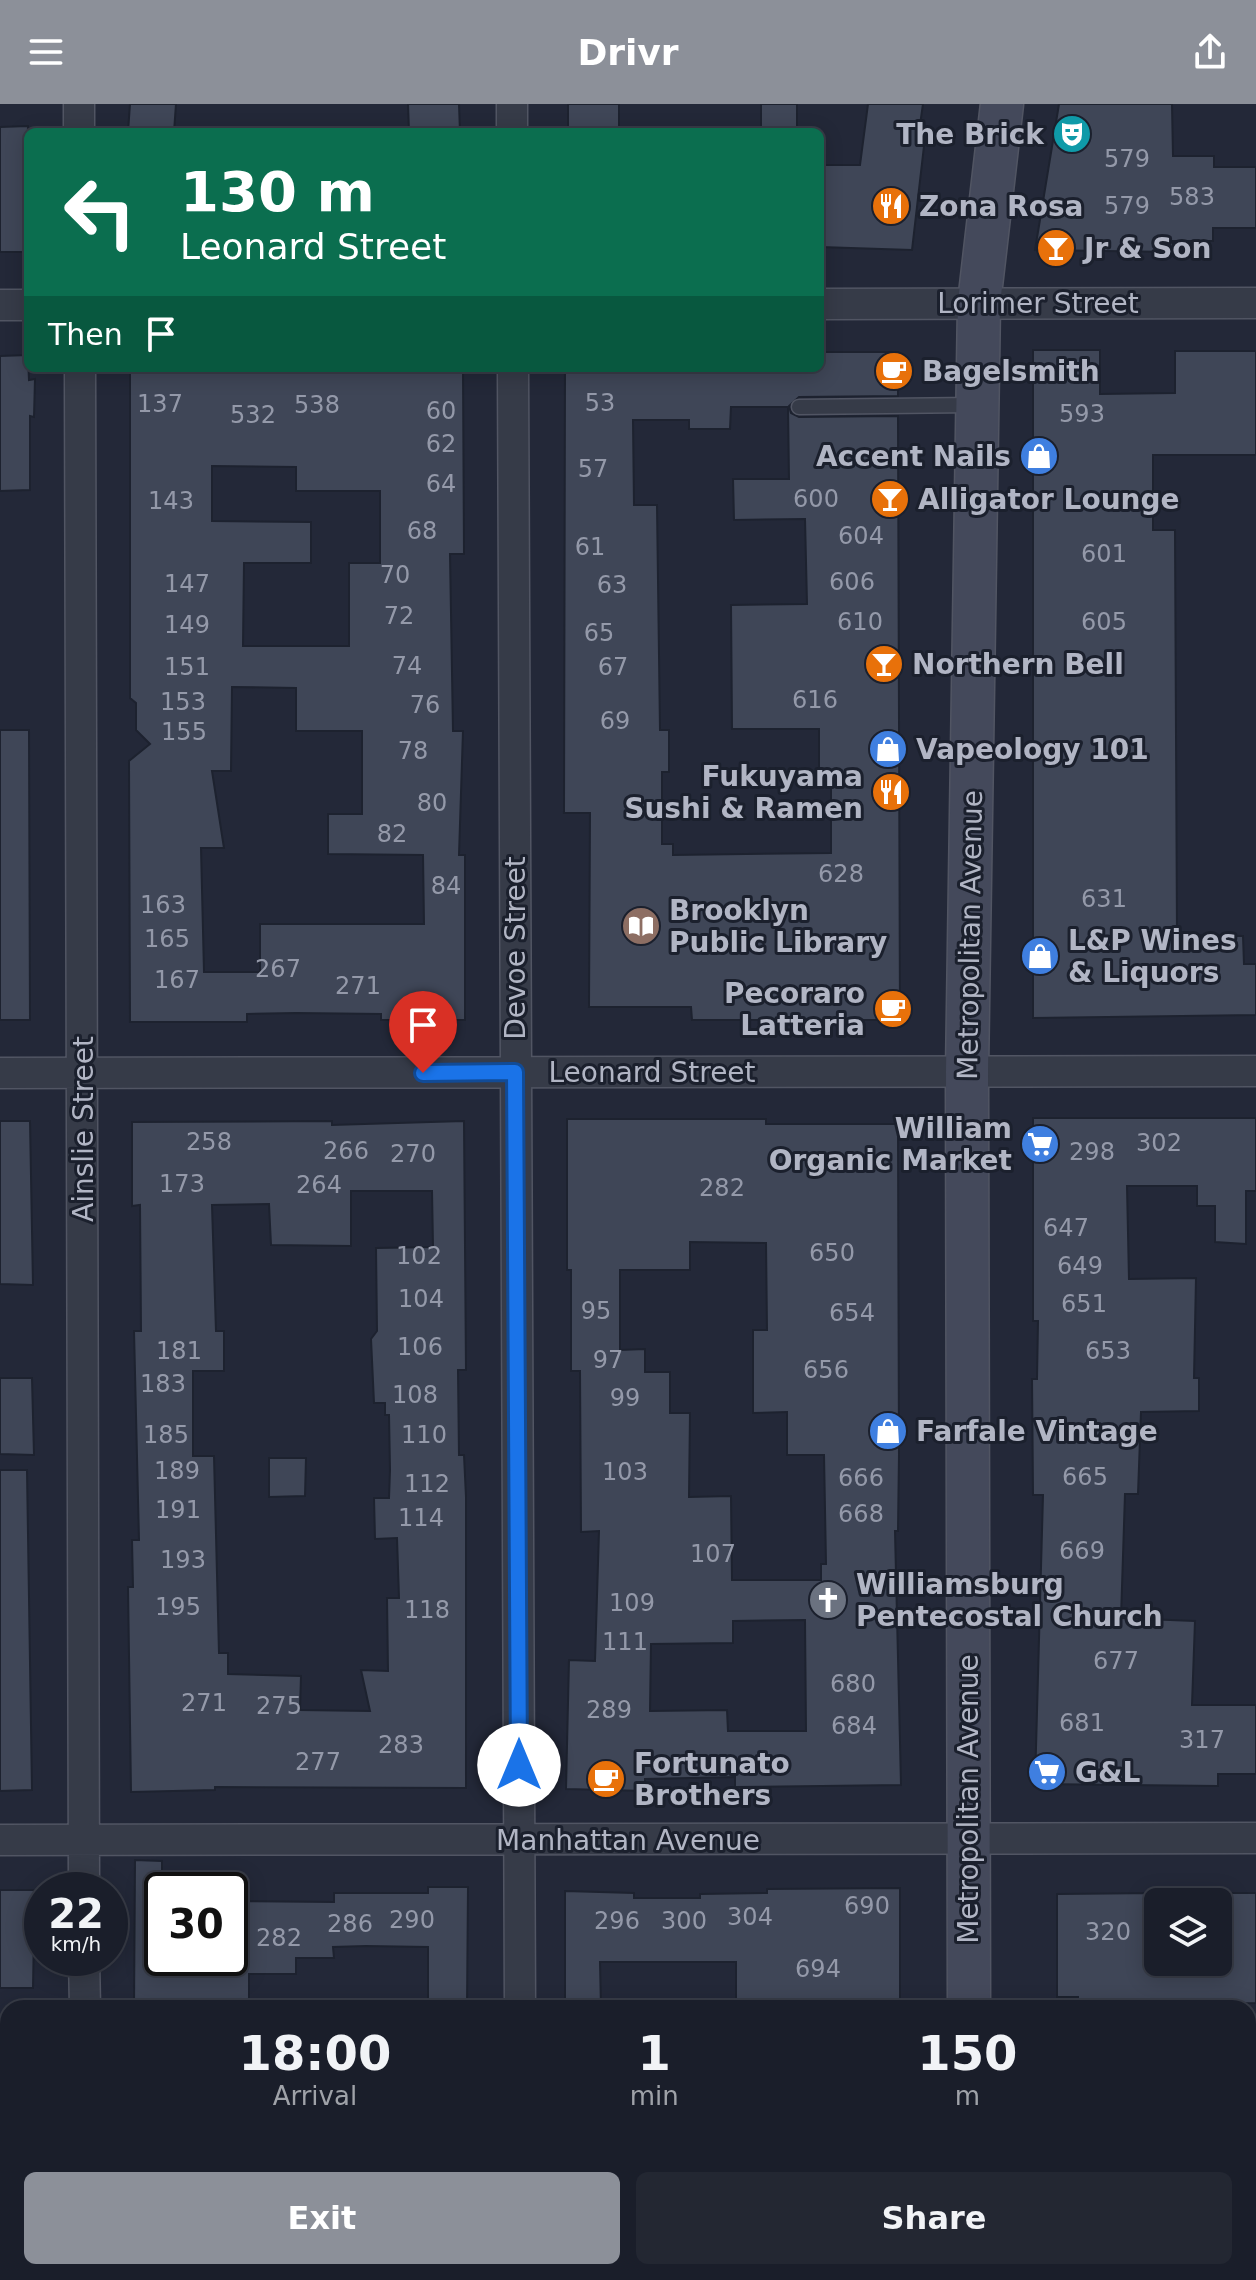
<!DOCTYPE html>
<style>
body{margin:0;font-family:"DejaVu Sans",sans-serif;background:#232732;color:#f1f3f6;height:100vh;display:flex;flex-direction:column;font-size:30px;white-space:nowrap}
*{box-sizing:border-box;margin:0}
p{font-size:26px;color:#9fa2a8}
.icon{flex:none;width:44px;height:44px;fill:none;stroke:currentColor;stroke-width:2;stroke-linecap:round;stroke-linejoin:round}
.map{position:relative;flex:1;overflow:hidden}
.side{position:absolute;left:0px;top:1896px;width:1256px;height:280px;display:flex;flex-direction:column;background:#1a1e2a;border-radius:24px 24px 0 0;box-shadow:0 4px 20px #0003,0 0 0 2px #383c47}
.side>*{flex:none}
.hud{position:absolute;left:24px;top:24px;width:800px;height:244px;border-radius:12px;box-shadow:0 4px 20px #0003,0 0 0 2px #383c47;background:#0b6e4f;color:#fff;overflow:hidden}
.controls{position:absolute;left:1144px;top:1784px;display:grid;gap:16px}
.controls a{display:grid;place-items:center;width:88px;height:88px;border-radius:12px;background:#1a1e2a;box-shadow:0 4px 20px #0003,0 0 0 2px #383c47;font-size:40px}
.speed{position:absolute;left:24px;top:1768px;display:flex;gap:16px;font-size:40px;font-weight:700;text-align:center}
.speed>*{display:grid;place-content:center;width:104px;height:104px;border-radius:50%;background:#1a1e2a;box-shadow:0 4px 20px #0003,0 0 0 2px #383c47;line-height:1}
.speed small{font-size:20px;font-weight:400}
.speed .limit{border:4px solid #111;border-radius:12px;background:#fff;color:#111}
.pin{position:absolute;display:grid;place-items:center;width:68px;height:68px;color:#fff;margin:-82px -34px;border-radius:50% 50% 50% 0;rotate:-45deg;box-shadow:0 0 8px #0007}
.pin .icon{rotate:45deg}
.me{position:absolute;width:88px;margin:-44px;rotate:0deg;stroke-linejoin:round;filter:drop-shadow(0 0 6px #0008)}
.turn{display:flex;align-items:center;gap:28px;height:168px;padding:0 24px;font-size:36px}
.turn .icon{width:104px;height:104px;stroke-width:2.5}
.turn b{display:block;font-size:56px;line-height:68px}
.then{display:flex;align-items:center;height:76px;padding:0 24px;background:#0003;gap:16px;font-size:30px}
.eta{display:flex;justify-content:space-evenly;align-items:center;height:136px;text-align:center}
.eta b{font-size:48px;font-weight:600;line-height:56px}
.cta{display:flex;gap:16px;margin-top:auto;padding:16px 24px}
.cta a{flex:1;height:92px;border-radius:12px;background:#8c9099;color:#fff;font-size:32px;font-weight:600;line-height:92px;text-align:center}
.cta a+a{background:#232732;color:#f1f3f6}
header{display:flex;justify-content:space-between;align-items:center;height:104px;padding:0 24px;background:#8c9099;color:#fff;font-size:36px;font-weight:600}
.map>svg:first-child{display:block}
.building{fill:#3f4657;stroke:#1d222f;stroke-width:2;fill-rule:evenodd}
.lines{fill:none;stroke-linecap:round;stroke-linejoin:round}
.service-casing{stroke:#515563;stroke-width:17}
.minor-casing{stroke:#515563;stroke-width:33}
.secondary-casing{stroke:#515563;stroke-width:45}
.service{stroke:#363b48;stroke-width:14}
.minor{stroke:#363b48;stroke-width:30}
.secondary{stroke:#44495b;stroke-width:42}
.route-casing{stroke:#114b97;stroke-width:20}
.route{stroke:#1a73e8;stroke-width:14}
.labels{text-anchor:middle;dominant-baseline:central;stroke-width:6;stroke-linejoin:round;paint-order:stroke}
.number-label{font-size:24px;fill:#9499a9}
.poi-label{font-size:28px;font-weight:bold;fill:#b1b5c4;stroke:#1b202d;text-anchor:start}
.street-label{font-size:28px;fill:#b1b5c4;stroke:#1b202d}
</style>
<header><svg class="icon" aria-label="menu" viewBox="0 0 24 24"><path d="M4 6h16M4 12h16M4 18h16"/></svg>Drivr<svg class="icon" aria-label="share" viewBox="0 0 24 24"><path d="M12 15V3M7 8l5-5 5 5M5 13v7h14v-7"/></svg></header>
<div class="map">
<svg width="1256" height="2176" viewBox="0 0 1256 2176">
<rect width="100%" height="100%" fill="#232838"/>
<path class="building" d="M130 0H176L174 28H128Z
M408 0H459L460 28H409Z
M568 0H619V28H568Z
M761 0H797V28H761Z
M868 0H923L917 42H924L912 146 820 143V61H860Z
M1059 0H1172L1173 52H1214V63H1256V124H1213V137H1173V148L1035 146Z
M28 22 27 148H0V23Z
M1033 246H1100V290L1175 289V247H1256V351H1153V426H1175L1177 831 1243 832 1244 860H1256V911L1033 914Z
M820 248H898V292L799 293 789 302 791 309 799 313 898 312 900 916H692L691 903H589L590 709H564L565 264H820ZM731 303H788L789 375H733L734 416 805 415 807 500 731 501 732 625H819V666H831V749L673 751V740H662V668H669V626H660L657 401H634L633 316H689V325H730Z
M28 251 29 276 35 275 34 313 30 312V386L0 387V252Z
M130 264H463L464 450H450L453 627H463L459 751H465V916H381V910L296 909 247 910V918H130L129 657 150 640 136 626V599L130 594ZM212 362 296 363V387H380V459H349V542H243L244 459H311V418L212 417ZM232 583 296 584V627H362V710H328V750L423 751 424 820H260V868H204L201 744H224L212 667H231Z
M0 626H29L30 916H0Z
M1033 1014H1256V1087H1246V1140L1215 1138V1102H1197V1082H1127L1129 1175 1196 1174 1194 1274H1199V1307L1141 1308 1138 1390H1125L1121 1514 1195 1517 1192 1601H1256V1670H1218V1682L1035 1680 1043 1391H1033L1032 1275H1037L1038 1217H1033Z
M567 1015H766V1020H898L899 1350 898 1427H895L901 1681 735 1683V1673L645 1675V1687L566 1685 569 1556 595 1557 599 1427 581 1428 580 1267H571V1166H567ZM690 1138 766 1139 767 1226H753V1309L787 1308V1351H824L826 1460H821V1476H732L731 1392 689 1393 690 1309H670V1268H645V1245L620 1246V1166H690ZM805 1516 806 1627H728L727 1606 650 1607 651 1540 733 1539V1517Z
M0 1017H30L33 1181 0 1180Z
M332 1017V1021L464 1017 466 1266H458L459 1351H464L466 1393V1684L215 1683V1686L131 1688 128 1483H133L132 1436H139L134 1227H141L140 1101 132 1102V1018ZM351 1087H432L433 1143 376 1144 377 1227 371 1235 374 1299H385V1311H389L390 1366 389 1394H374L375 1435 397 1434 399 1494H387L388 1567 361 1566 370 1607 300 1606 301 1572 228 1570V1549H219L214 1352H193V1267H224V1227H216L212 1101 269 1100 271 1141 351 1142Z
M0 1274H32L34 1351 0 1350Z
M269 1354H306L305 1392 269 1393Z
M0 1366H27L32 1686 0 1687Z
M135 1756 162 1757V1854H230V1797L334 1798V1789H428V1783H468L467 1904H428V1843L366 1842 333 1843 334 1854H296V1870H249V1904H134Z
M900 1784V1904H736V1858H600L601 1904H565V1787L634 1789V1794H700V1790L767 1789V1785Z
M0 1786H34L33 1814 42 1818V1823L34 1830 33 1884H0Z
M1158 1789V1858H1218V1789H1256V1899L1078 1900V1893H1057V1790Z"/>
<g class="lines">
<g class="service-casing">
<path id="service" d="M799 303 973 301"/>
</g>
<g class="minor-casing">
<path id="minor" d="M79 0V28
M512 0V28
M820 200 1256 199
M0 201H28
M80 264 84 1786
M513 264 520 1904
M0 969 1256 967
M0 1736 1256 1734
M84 1854 85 1904
M85 2168V2176
M520 2176V2168"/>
</g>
<g class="secondary-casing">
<path id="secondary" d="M969 1904 967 967 979 199 1002 0
M969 2168V2176"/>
</g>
<use href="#service" class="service"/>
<use href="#minor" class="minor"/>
<use href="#secondary" class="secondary"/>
</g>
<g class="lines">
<g class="route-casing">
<path id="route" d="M423 969 515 968 519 1661"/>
</g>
<use href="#route" class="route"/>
</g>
<defs>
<g id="theatre-disc" transform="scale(2)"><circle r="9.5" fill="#0f9aa8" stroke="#1b202d"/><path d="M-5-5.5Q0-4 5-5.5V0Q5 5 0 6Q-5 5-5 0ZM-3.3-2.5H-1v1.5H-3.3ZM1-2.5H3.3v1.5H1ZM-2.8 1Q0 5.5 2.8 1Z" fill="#fff"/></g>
<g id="restaurant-disc" transform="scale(2)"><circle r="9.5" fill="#e8710a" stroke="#1b202d"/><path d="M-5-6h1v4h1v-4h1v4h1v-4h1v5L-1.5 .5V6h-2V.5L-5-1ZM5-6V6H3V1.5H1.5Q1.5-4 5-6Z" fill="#fff"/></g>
<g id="bar-disc" transform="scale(2)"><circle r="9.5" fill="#e8710a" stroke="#1b202d"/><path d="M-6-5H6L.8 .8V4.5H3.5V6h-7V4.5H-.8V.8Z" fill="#fff"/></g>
<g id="cafe-disc" transform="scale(2)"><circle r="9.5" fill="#e8710a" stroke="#1b202d"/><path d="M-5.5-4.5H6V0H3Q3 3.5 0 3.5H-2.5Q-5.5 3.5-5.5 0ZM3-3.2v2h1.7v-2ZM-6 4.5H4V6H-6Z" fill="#fff"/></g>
<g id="shop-disc" transform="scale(2)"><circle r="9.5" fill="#3f7fe0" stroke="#1b202d"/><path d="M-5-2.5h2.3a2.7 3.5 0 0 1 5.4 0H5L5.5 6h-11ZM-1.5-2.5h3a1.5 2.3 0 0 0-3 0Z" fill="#fff"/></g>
<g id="library-disc" transform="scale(2)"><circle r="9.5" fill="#8d6e63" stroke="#1b202d"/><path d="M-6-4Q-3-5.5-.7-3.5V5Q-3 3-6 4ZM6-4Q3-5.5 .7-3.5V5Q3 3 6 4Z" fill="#fff"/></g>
<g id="supermarket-disc" transform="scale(2)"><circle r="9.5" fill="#3f7fe0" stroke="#1b202d"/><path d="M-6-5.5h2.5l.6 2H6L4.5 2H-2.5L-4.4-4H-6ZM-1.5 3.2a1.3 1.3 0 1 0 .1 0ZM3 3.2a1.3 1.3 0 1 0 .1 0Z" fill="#fff"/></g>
<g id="church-disc" transform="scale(2)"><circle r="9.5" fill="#6b7280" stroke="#1b202d"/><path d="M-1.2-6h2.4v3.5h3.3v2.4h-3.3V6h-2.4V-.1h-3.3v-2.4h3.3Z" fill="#fff"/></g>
</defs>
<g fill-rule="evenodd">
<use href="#theatre-disc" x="1072" y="30"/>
<use href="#restaurant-disc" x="891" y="102"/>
<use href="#bar-disc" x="1056" y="144"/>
<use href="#cafe-disc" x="894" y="267"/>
<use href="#shop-disc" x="1039" y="352"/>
<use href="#bar-disc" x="890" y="395"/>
<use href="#bar-disc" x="884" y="560"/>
<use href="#shop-disc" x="888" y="645"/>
<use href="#restaurant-disc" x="891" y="688"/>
<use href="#library-disc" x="641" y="822"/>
<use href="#shop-disc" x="1040" y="852"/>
<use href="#cafe-disc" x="893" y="905"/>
<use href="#supermarket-disc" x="1040" y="1040"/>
<use href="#shop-disc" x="888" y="1327"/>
<use href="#church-disc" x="828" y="1496"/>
<use href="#supermarket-disc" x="1047" y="1668"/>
<use href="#cafe-disc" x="606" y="1675"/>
</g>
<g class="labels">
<g class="number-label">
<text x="1127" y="55">579</text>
<text x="1192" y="93">583</text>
<text x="1127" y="102">579</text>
<text x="600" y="299">53</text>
<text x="160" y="300">137</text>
<text x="317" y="301">538</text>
<text x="441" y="307">60</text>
<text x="1082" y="310">593</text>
<text x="253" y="311">532</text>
<text x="441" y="340">62</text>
<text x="593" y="365">57</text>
<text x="441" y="380">64</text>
<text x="816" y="395">600</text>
<text x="171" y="397">143</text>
<text x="422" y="427">68</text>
<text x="861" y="432">604</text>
<text x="590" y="443">61</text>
<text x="1104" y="450">601</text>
<text x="395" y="471">70</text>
<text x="852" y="478">606</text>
<text x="187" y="480">147</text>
<text x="612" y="481">63</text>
<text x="399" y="512">72</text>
<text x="860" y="518">610</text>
<text x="1104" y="518">605</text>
<text x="187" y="521">149</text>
<text x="599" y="529">65</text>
<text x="407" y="562">74</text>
<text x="187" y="563">151</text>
<text x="613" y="563">67</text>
<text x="815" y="596">616</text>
<text x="183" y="598">153</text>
<text x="425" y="601">76</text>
<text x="615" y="617">69</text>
<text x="184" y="628">155</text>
<text x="413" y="647">78</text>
<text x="432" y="699">80</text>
<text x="392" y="730">82</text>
<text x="841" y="770">628</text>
<text x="446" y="782">84</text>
<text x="1104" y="795">631</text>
<text x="163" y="801">163</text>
<text x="167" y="835">165</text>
<text x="278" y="865">267</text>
<text x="177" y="876">167</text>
<text x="358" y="882">271</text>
<text x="209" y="1038">258</text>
<text x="1159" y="1039">302</text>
<text x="346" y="1047">266</text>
<text x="1092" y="1048">298</text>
<text x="413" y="1050">270</text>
<text x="182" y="1080">173</text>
<text x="319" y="1081">264</text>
<text x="722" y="1084">282</text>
<text x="1066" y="1124">647</text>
<text x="832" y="1149">650</text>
<text x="419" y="1152">102</text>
<text x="1080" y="1162">649</text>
<text x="421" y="1195">104</text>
<text x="1084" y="1200">651</text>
<text x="596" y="1207">95</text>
<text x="852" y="1209">654</text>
<text x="420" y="1243">106</text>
<text x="179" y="1247">181</text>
<text x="1108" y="1247">653</text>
<text x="608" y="1256">97</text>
<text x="826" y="1266">656</text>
<text x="163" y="1280">183</text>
<text x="415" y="1291">108</text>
<text x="625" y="1294">99</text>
<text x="166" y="1331">185</text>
<text x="424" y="1331">110</text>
<text x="177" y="1367">189</text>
<text x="625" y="1368">103</text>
<text x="1085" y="1373">665</text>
<text x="861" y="1374">666</text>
<text x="427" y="1380">112</text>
<text x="178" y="1406">191</text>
<text x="861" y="1410">668</text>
<text x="421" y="1414">114</text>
<text x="1082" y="1447">669</text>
<text x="713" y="1450">107</text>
<text x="183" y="1456">193</text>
<text x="632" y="1499">109</text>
<text x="178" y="1503">195</text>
<text x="427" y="1506">118</text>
<text x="625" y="1538">111</text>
<text x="1116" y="1557">677</text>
<text x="853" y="1580">680</text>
<text x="204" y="1599">271</text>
<text x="279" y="1602">275</text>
<text x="609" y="1606">289</text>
<text x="1082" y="1619">681</text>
<text x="854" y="1622">684</text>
<text x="1202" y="1636">317</text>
<text x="401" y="1641">283</text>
<text x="318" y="1658">277</text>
<text x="867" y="1802">690</text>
<text x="750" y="1813">304</text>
<text x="412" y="1816">290</text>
<text x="617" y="1817">296</text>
<text x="684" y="1817">300</text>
<text x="350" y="1820">286</text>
<text x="1108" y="1828">320</text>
<text x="279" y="1834">282</text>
<text x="818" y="1865">694</text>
</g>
<g class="poi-label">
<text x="1044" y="30" text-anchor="end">The Brick</text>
<text x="919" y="102">Zona Rosa</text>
<text x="1084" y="144">Jr &amp; Son</text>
<text x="922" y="267">Bagelsmith</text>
<text x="1011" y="352" text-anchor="end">Accent Nails</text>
<text x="918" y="395">Alligator Lounge</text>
<text x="912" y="560">Northern Bell</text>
<text x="916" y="645">Vapeology 101</text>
<text x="863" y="672" text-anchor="end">Fukuyama<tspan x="863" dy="32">Sushi &amp; Ramen</tspan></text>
<text x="669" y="806">Brooklyn<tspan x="669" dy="32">Public Library</tspan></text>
<text x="1068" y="836">L&amp;P Wines<tspan x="1068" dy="32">&amp; Liquors</tspan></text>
<text x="865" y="889" text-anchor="end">Pecoraro<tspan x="865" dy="32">Latteria</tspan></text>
<text x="1012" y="1024" text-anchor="end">William<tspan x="1012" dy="32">Organic Market</tspan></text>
<text x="916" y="1327">Farfale Vintage</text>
<text x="856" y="1480">Williamsburg<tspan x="856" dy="32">Pentecostal Church</tspan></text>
<text x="634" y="1659">Fortunato<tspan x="634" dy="32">Brothers</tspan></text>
<text x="1075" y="1668">G&amp;L</text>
</g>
<g class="street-label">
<text x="1038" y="199">Lorimer Street</text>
<text transform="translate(970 831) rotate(-89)">Metropolitan Avenue</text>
<text transform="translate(515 844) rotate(-90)">Devoe Street</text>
<text x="652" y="968">Leonard Street</text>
<text transform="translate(83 1025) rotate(-90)">Ainslie Street</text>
<text transform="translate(968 1695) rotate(-90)">Metropolitan Avenue</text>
<text x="628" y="1736">Manhattan Avenue</text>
</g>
</g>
</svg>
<div class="controls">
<a><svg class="icon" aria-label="layers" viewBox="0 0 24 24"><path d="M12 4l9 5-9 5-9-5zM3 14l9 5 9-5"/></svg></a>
</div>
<div class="speed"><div>22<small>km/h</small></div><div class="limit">30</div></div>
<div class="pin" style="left:423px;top:969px;background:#d93025"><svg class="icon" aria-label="arrive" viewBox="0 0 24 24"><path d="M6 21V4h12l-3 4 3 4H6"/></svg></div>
<svg class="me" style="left:519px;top:1661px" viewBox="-20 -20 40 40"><circle r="19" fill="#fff"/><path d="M0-13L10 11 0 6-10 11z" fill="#1a73e8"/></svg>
<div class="hud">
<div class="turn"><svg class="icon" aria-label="left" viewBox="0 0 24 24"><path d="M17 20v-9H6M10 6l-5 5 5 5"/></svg><div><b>130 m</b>Leonard Street</div></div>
<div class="then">Then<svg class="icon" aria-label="arrive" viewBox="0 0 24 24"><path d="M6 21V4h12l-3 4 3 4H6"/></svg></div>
</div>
<section class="side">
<div class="eta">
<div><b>18:00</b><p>Arrival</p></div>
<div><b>1</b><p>min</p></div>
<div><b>150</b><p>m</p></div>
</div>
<div class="cta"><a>Exit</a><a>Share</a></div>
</section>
</div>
